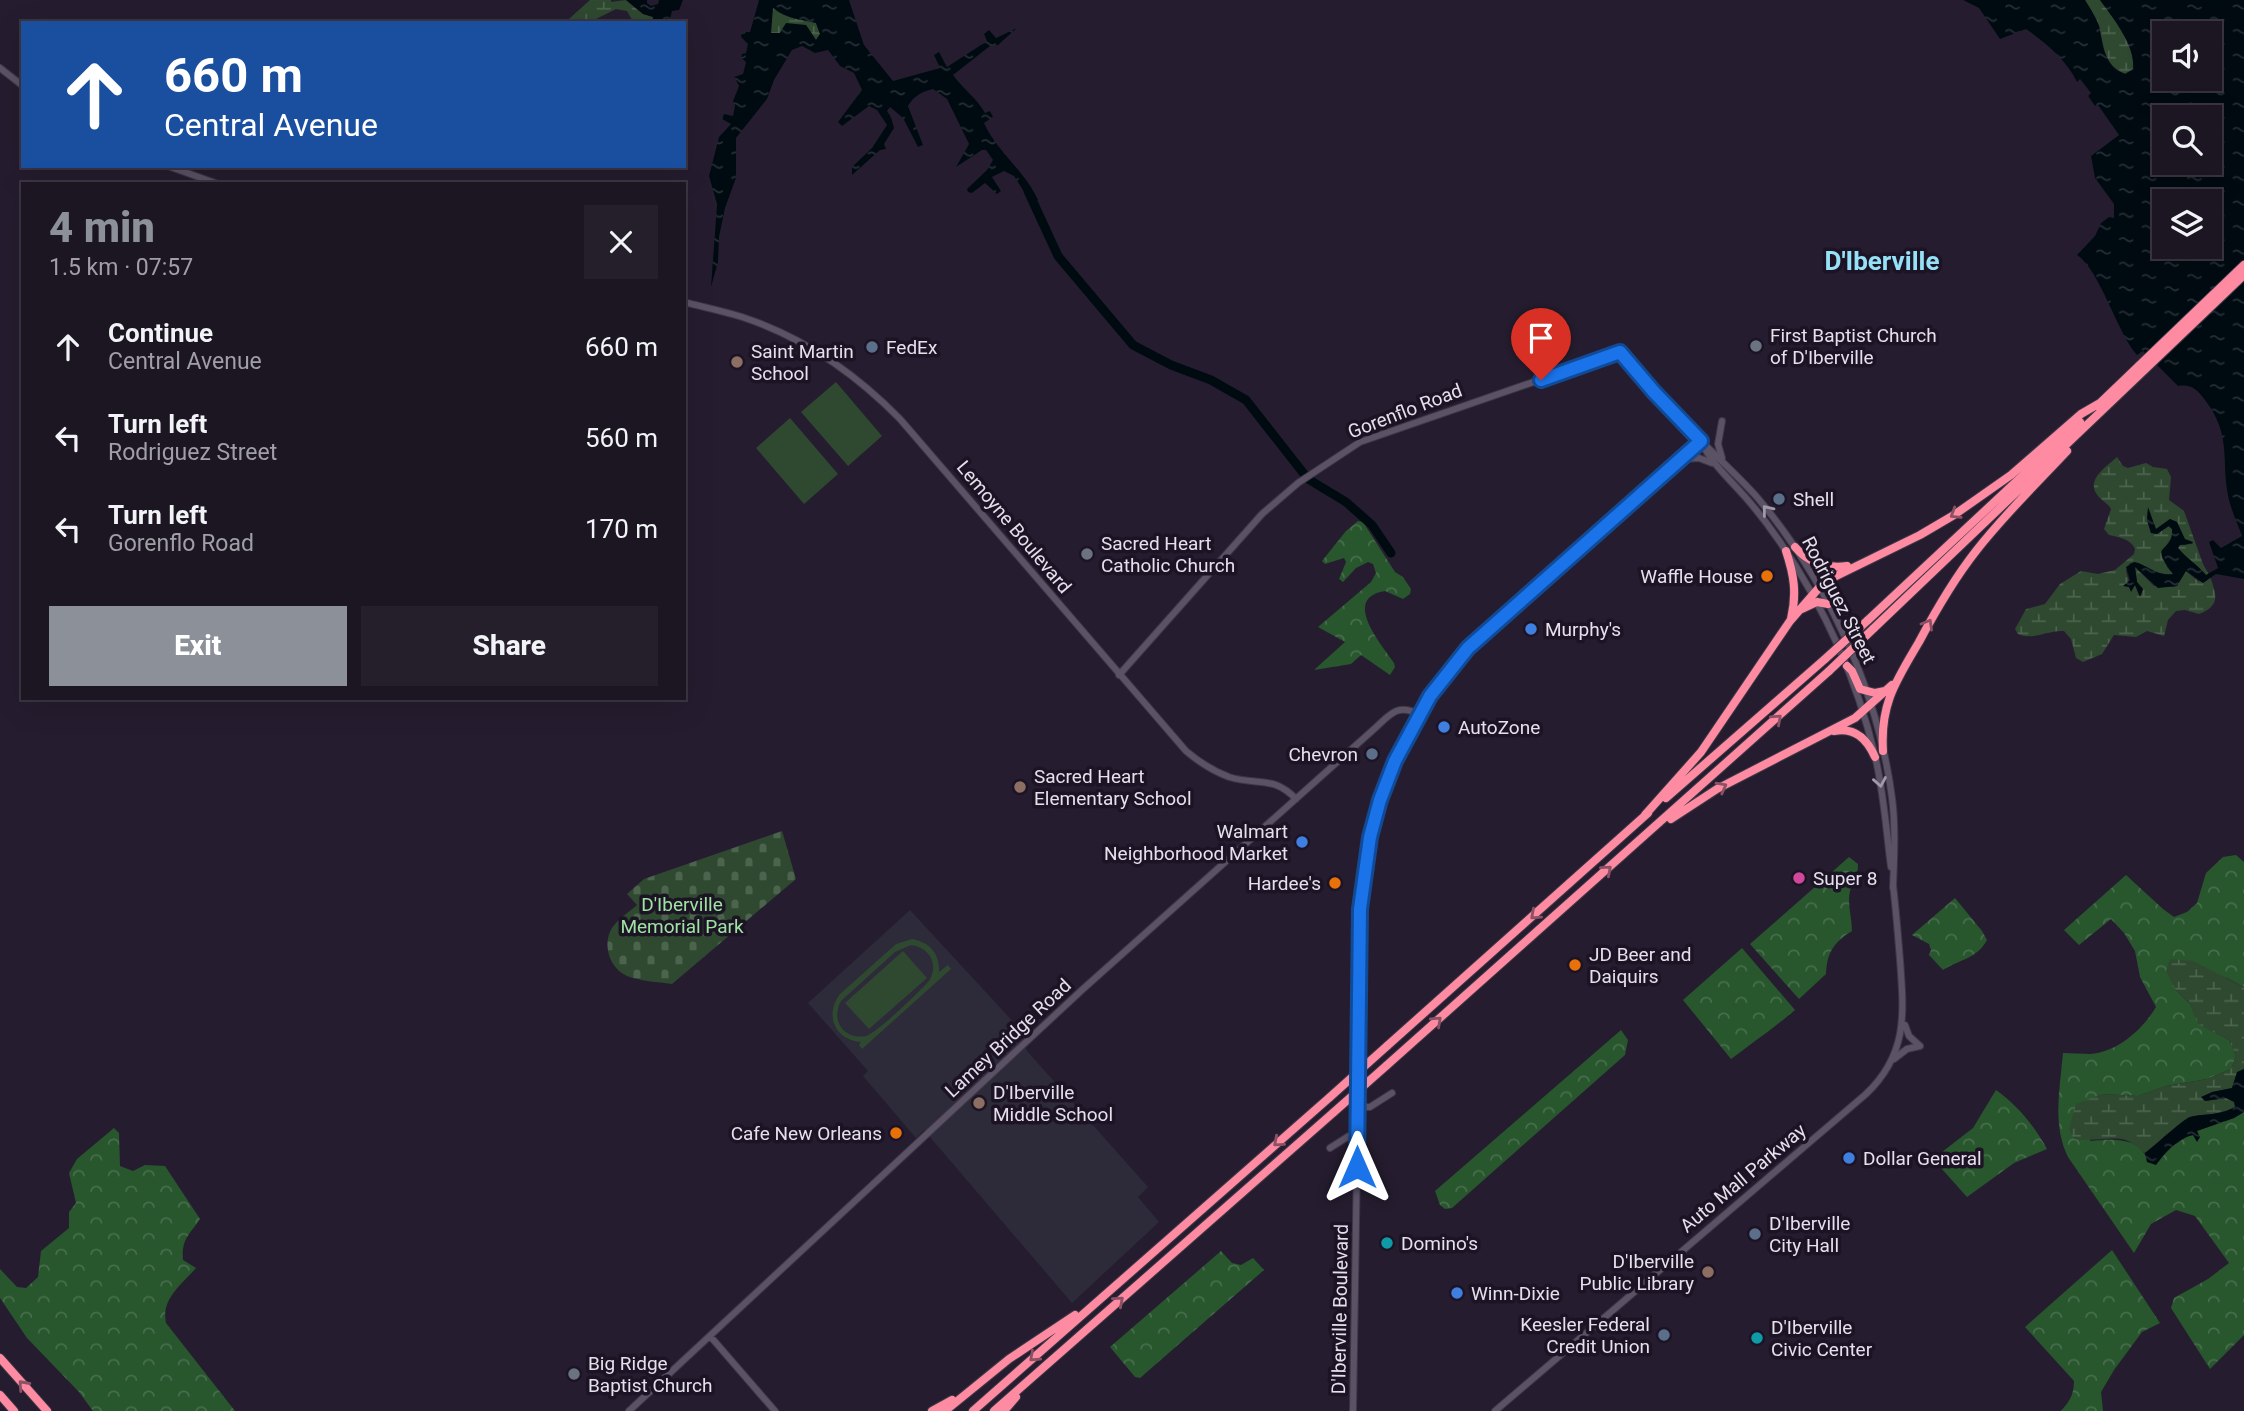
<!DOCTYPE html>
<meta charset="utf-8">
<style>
body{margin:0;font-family:Roboto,sans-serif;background:#251f2b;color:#f1f3f6;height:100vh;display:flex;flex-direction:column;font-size:26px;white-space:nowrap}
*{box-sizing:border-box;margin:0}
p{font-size:23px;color:#a09fa6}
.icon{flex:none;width:38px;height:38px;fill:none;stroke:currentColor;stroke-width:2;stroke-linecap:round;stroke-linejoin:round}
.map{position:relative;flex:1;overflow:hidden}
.drawer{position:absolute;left:21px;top:182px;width:665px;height:518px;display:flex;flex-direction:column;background:#1c1623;border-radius:0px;box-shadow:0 7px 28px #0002,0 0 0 2px #3a3541}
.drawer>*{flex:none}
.top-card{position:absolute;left:21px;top:21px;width:665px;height:147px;border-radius:0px;box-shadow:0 7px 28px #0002,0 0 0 2px #3a3541;background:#1a4fa0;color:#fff;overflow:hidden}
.controls{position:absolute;left:2152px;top:21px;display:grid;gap:14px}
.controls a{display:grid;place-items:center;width:70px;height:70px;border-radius:0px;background:#1c1623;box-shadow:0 7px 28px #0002,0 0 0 2px #3a3541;font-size:35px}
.pin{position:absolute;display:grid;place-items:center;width:60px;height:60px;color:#fff;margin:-72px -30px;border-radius:50% 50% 50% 0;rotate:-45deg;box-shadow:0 0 7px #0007}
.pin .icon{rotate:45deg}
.me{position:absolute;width:77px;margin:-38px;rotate:0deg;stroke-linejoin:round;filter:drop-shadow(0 0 5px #0008)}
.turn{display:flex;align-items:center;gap:24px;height:147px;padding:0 28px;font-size:32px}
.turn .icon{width:91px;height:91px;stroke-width:2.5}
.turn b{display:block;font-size:49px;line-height:60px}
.round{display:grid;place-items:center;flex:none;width:74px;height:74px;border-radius:0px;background:#251f2b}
.head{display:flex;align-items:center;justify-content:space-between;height:119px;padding:0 28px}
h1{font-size:42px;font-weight:800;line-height:52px;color:#8c9099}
.primary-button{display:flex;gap:14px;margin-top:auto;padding:14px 28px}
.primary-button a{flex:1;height:80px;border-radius:0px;background:#8c9099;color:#fff;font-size:28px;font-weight:800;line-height:80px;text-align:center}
.primary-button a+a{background:#251f2b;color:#f1f3f6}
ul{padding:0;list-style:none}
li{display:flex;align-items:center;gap:21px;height:91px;padding:0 28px}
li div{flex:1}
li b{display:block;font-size:26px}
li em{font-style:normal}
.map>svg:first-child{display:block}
.education{fill:#2d2a3a}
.forest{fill:url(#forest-crowns)}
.wetland{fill:url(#wetland-marsh)}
.cemetery{fill:url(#cemetery-stones)}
.garden{fill:#2e4930;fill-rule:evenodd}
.water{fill:url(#water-ripples);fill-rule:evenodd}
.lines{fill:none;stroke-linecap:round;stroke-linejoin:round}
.river{stroke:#000b11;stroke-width:9}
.secondary-casing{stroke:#3d3745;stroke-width:8}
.highway-casing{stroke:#3d3745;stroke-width:10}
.secondary{stroke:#5b5266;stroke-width:6}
.highway{stroke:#fe8ba2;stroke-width:8}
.highway-bridge-casing{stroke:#3d3745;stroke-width:10;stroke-linecap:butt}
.highway-bridge{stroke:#fe8ba2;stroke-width:8}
.oneway{stroke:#a099a9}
.oneway2{stroke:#8d5064}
.route-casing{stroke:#114b97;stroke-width:18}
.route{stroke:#1a73e8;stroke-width:12}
.worship-dot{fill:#6b7280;stroke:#1c1425;stroke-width:2.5}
.service-dot{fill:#5c6f8a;stroke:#1c1425;stroke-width:2.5}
.education-dot{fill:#8d6e63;stroke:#1c1425;stroke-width:2.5}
.food-dot{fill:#e8710a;stroke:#1c1425;stroke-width:2.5}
.shop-dot{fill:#3f7fe0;stroke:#1c1425;stroke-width:2.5}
.hotel-dot{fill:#d1479c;stroke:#1c1425;stroke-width:2.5}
.culture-dot{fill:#0f9aa8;stroke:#1c1425;stroke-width:2.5}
.labels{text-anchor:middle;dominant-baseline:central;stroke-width:7;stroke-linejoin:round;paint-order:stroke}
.poi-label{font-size:19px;fill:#e5e0ec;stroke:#1c1425;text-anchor:start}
.street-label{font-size:19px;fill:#e5e0ec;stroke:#1c1425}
.park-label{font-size:19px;fill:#9de3a1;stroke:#1c1425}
.district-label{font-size:26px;font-weight:bold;fill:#96e1f7;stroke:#1c1425}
</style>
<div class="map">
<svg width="2244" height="1411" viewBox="0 0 2244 1411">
<defs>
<pattern id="forest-crowns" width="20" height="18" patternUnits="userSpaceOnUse" patternTransform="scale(1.75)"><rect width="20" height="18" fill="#28562d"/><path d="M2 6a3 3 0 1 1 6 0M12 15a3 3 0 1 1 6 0" fill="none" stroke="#476e4c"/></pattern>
<pattern id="wetland-marsh" width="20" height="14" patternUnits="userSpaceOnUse" patternTransform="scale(1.75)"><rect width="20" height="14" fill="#2e4930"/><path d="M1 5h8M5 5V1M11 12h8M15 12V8" fill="none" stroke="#4c634e"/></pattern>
<pattern id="cemetery-stones" width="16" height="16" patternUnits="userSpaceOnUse" patternTransform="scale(1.75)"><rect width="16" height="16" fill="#2e4930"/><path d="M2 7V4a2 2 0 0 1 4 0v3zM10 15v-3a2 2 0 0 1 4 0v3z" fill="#4c634e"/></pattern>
<pattern id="water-ripples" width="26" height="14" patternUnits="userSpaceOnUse" patternTransform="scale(1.75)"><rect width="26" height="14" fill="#000b11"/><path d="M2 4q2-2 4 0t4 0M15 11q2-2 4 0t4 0" fill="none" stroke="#252e34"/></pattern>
</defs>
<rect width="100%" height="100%" fill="#251d2f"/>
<path class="education" d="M910 910 1018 1027 1027 1051 1148 1187 1138 1197 1159 1222 1072 1303 924 1130 916 1138 863 1076 868 1071 808 1003Z"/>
<path class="forest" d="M1358 521 1363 522 1395 572 1403 577 1411 589 1410 594 1403 599 1385 591C1341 598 1381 644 1394 663L1395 667 1390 675 1361 655 1351 664 1314 670 1345 642 1318 627 1371 582 1376 573 1373 564 1368 562 1356 568 1343 582 1339 579 1346 562 1344 558 1325 564 1322 561 1346 531Z
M2236 855 2244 862V987L2225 977 2175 989 2190 1004 2199 1024 2229 1040 2236 1056 2231 1069 2207 1079 2166 1086 2138 1096 2102 1094 2090 1141C2111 1139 2141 1136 2148 1162L2188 1136 2193 1135 2197 1141 2196 1131 2234 1118 2244 1112V1335L2210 1369 2171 1308 2174 1298 2208 1279 2229 1263 2195 1216 2176 1210 2151 1224 2134 1253 2068 1157C2052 1125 2060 1088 2063 1053 2072 1053 2081 1054 2090 1054 2118 1052 2143 1029 2156 1007L2140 977 2135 951 2124 933 2111 919 2079 945 2064 930 2126 875 2163 909 2174 917 2187 912 2197 903 2206 873 2223 857Z
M1849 857 1858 864C1858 878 1853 880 1850 891 1847 904 1852 918 1852 931 1834 942 1827 952 1826 974L1799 999 1750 944Z
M1955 898 1982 931 1987 940C1977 959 1958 960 1943 970L1929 955 1931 950 1929 944 1912 935Z
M1742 948 1795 1010C1774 1028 1752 1043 1731 1059L1683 1000Z
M1621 1030 1628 1040 1625 1055 1452 1208 1445 1209 1440 1205 1435 1191Z
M1996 1090C2017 1105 2034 1125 2047 1149L2014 1163 1967 1197 1933 1159 1973 1128Z
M114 1128 119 1133 120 1166 133 1171 145 1165 165 1166 200 1219C190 1234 181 1239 183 1260L196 1268C181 1285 161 1299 166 1323L235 1411H93L79 1392 27 1338 0 1298V1269L17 1287 26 1288 38 1277 41 1251 69 1228V1212L76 1203 69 1173 77 1159Z
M2112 1250 2160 1323 2142 1332 2114 1370 2101 1392 2103 1411H2061C2070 1401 2074 1394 2074 1381L2025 1327Z
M1221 1251 1232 1263 1241 1265 1253 1258 1264 1270 1140 1378 1135 1377 1110 1347Z"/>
<path class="wetland" d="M590 0H611V2L626 0 643 14 654 17 652 23H634L627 11 616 9 588 23H571L569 19Z
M2085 0H2100C2113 18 2136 46 2133 69L2126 74C2103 66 2104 44 2099 26 2096 17 2089 8 2085 0Z
M772 7 816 23 820 34 816 40 806 25 784 26 780 33H770Z
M2117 457 2123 466 2128 468 2146 463 2153 467 2167 469 2171 477 2169 500 2184 511 2203 564 2209 575H2206C2198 565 2187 559 2178 548L2180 545H2186L2177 522 2170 519 2156 529 2148 509 2147 520 2151 533 2157 534 2168 526 2172 529V537L2163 550 2167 567 2173 574C2167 575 2151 572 2145 569 2138 565 2140 561 2130 563L2126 571 2129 582 2124 585 2129 587 2131 590 2135 585 2139 595H2141L2143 589 2137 582 2135 567 2154 586 2175 587 2186 571 2198 581 2205 582 2210 577C2217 595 2220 606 2199 614L2185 610 2176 611 2168 620 2164 636 2147 631 2136 637 2114 635 2102 654 2083 662 2076 658 2071 639 2064 631C2046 630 2033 641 2018 634L2015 629 2026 609 2045 604 2060 584 2081 571 2098 574 2115 570 2134 554 2135 549C2131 539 2119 537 2109 535L2104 529 2111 509C2108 503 2104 503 2099 497 2084 481 2105 468 2117 457Z
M2170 959 2193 961 2244 987V1069L2237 1073 2232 1088 2212 1092 2205 1101 2226 1098 2235 1102V1107C2218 1116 2207 1113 2190 1117 2183 1119 2153 1147 2145 1153 2139 1149 2133 1143 2126 1140 2112 1136 2091 1142 2074 1139L2069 1129 2076 1104 2102 1094 2138 1096 2166 1086 2207 1079 2231 1069 2236 1056 2229 1040 2198 1024 2190 1004 2175 989 2166 971Z"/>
<path class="cemetery" d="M782 831 796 879 672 984C658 982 640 981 627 976 609 968 602 944 612 928 618 919 629 912 637 905L627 894 644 879Z"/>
<path class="garden" d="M836 382 882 436 848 466 801 412Z
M790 418 838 474 804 504 756 448Z
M912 939C930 942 940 954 939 972L948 965 951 969 862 1049 859 1045 861 1042C835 1040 824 1015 840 994L896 944ZM911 945C930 948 939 964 929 981 919 992 878 1032 866 1036 857 1038 846 1035 841 1027 835 1018 837 1009 841 1001L895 952Z
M903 951 927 978 869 1029 845 1003Z"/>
<path class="water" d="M626 0H647V3L651 6 658 4 659 0H683L679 10 672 11 669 23H652L653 17 643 14Z
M759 0H849L864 45 893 81 940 68 934 55 939 52 947 67 987 41 984 34 989 30 996 38 1017 28 998 45 990 46 953 75C963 89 977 98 985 113L990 111 993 117 984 123C998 153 1025 171 1038 200L1030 201 1014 176 1004 171 992 177 1001 191 997 194 985 183 972 193 968 192 967 189 987 170 993 160 986 150H982L956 167 969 144 947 99 933 89C921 92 914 96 908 106L923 145 918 147 903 118 890 107 887 111 891 117 894 128 884 144 886 149 880 150 852 175V167L872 148 887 125 877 110 869 106 842 126 838 122 862 90 854 73 840 66 828 50 815 53 802 46 792 50 774 80 767 99 736 138V178L725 208 719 237 718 262 711 287 717 204 709 176 719 137 731 124 722 119 724 114 733 116 735 106 733 101 739 86 734 77 743 74 746 62 741 58 742 54 746 53 748 44 741 37 742 32H750ZM773 8C787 19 799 19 816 23L820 34 816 40 806 25 786 23 780 33H771Z
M1963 0H2085C2090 8 2096 17 2099 26 2103 44 2103 66 2125 74L2133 69C2136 46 2113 18 2100 0H2244V579L2216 574 2203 583 2186 571 2177 586 2158 588 2135 567 2137 582 2143 589 2140 597 2135 585 2131 592 2129 587 2123 586 2130 580 2126 567 2134 562C2147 564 2157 577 2173 574 2147 540 2173 556 2172 529L2169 526 2157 534 2151 533 2147 520 2148 507 2156 529 2170 519 2177 522 2185 539 2193 542 2192 544 2180 545 2178 548C2187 559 2197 564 2206 575L2218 568 2209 542 2213 540 2221 548 2242 536C2238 525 2232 512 2229 500 2220 461 2233 437 2205 400 2197 390 2192 384 2178 386L2143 351 2137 355C2117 333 2100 270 2077 255L2095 236 2101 223 2109 217 2114 218V204L2095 178 2091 156 2119 135 2098 105 2095 106 2088 96 2091 93 2080 79 2077 82C2067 61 2046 43 2026 29L2000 39 1979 8ZM2165 33H2210V79H2165ZM2165 117H2210V163H2165ZM2165 201H2210V247H2165Z
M2244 1069V1112L2234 1118 2197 1131 2200 1137 2197 1142 2193 1135C2178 1138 2165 1153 2156 1165L2147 1162 2145 1153C2152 1148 2185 1118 2190 1117 2207 1113 2218 1116 2235 1107L2234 1102 2226 1098 2205 1101 2201 1097 2212 1092 2232 1088 2237 1072Z"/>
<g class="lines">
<path class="river" d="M1028 191 1058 256 1133 345 1171 365 1211 380 1246 400 1308 479 1346 502 1372 525 1391 553"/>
<g class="secondary-casing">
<path id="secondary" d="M0 68 23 86
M168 166 218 184
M684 302C703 307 723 311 742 317 803 337 855 373 900 419L1186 751C1199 762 1213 771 1229 777 1258 786 1273 775 1296 799
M1722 421 1718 444 1722 458
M1701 442C1710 460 1724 474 1737 488 1753 505 1767 523 1780 542 1825 608 1857 679 1875 756 1884 793 1886 830 1891 867
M1682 459 1699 458 1712 463
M1119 675 1262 514 1298 483 1360 442 1620 352C1646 382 1671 412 1699 439 1718 458 1738 476 1756 496 1826 578 1878 690 1892 798 1896 828 1894 858 1893 888
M1905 1025 1909 1036 1920 1046
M1894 1059 1907 1049 1920 1046
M1358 1100 1363 1107H1370L1392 1093
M1330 1148 1349 1136 1357 1144
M710 1336 775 1411
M629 1411 1083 989 1373 730C1390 715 1396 703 1419 714
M1353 1411 1361 909C1371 806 1398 727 1468 648L1701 441
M1495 1411 1866 1094C1908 1054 1904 1014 1900 960 1898 935 1896 910 1893 885"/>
</g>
<g class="highway-casing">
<path id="highway" d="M2097 406 2244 265
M1795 547C1808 563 1828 569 1847 566
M1786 551C1794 575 1797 593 1791 619
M1802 609 1817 602 1828 604
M1867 621 2080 422
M1873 629 2244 275
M1847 666 1852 671 1860 689 1875 693 1885 691
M1834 731C1855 727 1867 739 1875 757
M1883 751C1880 704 1896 681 1919 642 1936 610 1954 579 1976 551 2004 515 2036 484 2067 451
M1666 798 1825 659
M1645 815 1701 752 1790 621 1824 582 1920 535 1954 515 2011 475 2081 414 2100 403
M1671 819 1717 789 1855 718 1892 685
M1387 1046 1648 813
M1386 1066 1829 671
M0 1358 47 1411
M0 1395 14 1411
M932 1411 952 1400
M945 1411 1009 1359 1075 1315
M973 1411 1330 1097
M994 1411 1334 1112
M1004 1411 1016 1397"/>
</g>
<use href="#secondary" class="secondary"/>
<use href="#highway" class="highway"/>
<g class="highway-bridge-casing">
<path id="highway-bridge" d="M1825 659 1867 621
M1829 671 1873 629
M1330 1097 1387 1046
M1334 1112 1386 1066"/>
</g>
<use href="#highway-bridge" class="highway-bridge"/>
</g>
<defs><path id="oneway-chevron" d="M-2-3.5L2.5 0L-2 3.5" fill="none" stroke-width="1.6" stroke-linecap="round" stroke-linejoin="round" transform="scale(1.75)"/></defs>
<g class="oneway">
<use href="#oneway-chevron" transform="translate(1767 510) rotate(-129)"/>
<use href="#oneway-chevron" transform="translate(1880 782) rotate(80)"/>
</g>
<g class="oneway2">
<use href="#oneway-chevron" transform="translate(1955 514) rotate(148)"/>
<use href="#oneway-chevron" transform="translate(1928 624) rotate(-60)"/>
<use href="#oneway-chevron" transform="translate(1777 719) rotate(-42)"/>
<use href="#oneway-chevron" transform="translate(1722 787) rotate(-28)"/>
<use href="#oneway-chevron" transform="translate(1607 870) rotate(-41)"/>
<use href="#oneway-chevron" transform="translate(1535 915) rotate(138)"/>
<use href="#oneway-chevron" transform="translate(1437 1021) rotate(-42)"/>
<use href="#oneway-chevron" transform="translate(1278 1142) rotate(139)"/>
<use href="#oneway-chevron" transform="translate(1119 1301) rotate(-41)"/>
<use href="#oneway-chevron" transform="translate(1034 1357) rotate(138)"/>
<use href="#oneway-chevron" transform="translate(23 1385) rotate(-132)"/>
</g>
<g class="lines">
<g class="route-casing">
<path id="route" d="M1357 1167 1360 909 1370 837 1380 800 1395 761 1430 696 1468 648 1701 441 1654 392 1620 352 1541 380"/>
</g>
<use href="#route" class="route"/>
</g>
<g class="worship-dot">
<circle cx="1756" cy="346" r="7"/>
<circle cx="1087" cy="554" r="7"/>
<circle cx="574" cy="1374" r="7"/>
</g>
<g class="service-dot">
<circle cx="872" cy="347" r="7"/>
<circle cx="1779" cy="499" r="7"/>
<circle cx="1372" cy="754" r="7"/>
<circle cx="1755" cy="1234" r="7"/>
<circle cx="1664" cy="1335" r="7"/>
</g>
<g class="education-dot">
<circle cx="737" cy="362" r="7"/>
<circle cx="1020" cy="787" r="7"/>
<circle cx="979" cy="1103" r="7"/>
<circle cx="1708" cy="1272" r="7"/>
</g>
<g class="food-dot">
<circle cx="1767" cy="576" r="7"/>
<circle cx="1335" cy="883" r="7"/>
<circle cx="1575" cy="965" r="7"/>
<circle cx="896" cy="1133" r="7"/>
</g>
<g class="shop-dot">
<circle cx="1531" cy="629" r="7"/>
<circle cx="1444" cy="727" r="7"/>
<circle cx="1302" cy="842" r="7"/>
<circle cx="1849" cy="1158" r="7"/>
<circle cx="1457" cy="1293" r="7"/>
</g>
<circle class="hotel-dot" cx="1799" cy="878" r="7"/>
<g class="culture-dot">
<circle cx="1387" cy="1243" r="7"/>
<circle cx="1757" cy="1338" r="7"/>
</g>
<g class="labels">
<g class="poi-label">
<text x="1770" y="335">First Baptist Church<tspan x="1770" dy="22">of D'Iberville</tspan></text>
<text x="886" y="347">FedEx</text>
<text x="751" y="351">Saint Martin<tspan x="751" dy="22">School</tspan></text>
<text x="1793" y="499">Shell</text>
<text x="1101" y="543">Sacred Heart<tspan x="1101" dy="22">Catholic Church</tspan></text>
<text x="1753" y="576" text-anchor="end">Waffle House</text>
<text x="1545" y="629">Murphy's</text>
<text x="1458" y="727">AutoZone</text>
<text x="1358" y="754" text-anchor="end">Chevron</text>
<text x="1034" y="776">Sacred Heart<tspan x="1034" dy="22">Elementary School</tspan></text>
<text x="1288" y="831" text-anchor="end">Walmart<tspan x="1288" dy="22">Neighborhood Market</tspan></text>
<text x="1813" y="878">Super 8</text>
<text x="1321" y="883" text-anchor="end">Hardee's</text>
<text x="1589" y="954">JD Beer and<tspan x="1589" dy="22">Daiquirs</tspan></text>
<text x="993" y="1092">D'Iberville<tspan x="993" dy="22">Middle School</tspan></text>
<text x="882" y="1133" text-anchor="end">Cafe New Orleans</text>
<text x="1863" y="1158">Dollar General</text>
<text x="1769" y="1223">D'Iberville<tspan x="1769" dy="22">City Hall</tspan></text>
<text x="1401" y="1243">Domino's</text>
<text x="1694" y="1261" text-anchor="end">D'Iberville<tspan x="1694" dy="22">Public Library</tspan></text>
<text x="1471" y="1293">Winn-Dixie</text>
<text x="1650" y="1324" text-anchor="end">Keesler Federal<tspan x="1650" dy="22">Credit Union</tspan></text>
<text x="1771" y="1327">D'Iberville<tspan x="1771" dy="22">Civic Center</tspan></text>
<text x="588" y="1363">Big Ridge<tspan x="588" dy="22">Baptist Church</tspan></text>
</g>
<g class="street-label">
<text transform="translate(1405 411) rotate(-21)">Gorenflo Road</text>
<text transform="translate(1014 527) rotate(50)">Lemoyne Boulevard</text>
<text transform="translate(1839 600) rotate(63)">Rodriguez Street</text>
<text transform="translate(1008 1038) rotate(-43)">Lamey Bridge Road</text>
<text transform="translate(1743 1178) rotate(-40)">Auto Mall Parkway</text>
<text transform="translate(1340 1309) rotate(-89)">D'Iberville Boulevard</text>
</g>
<g class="park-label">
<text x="682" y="904">D'Iberville<tspan x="682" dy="22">Memorial Park</tspan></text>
</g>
<g class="district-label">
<text x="1882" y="261">D'Iberville</text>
</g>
</g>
</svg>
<div class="controls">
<a><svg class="icon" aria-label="sound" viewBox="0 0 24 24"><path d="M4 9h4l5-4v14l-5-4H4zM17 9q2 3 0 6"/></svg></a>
<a><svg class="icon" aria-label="search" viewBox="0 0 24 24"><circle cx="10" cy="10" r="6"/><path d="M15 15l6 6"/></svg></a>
<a><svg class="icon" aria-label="layers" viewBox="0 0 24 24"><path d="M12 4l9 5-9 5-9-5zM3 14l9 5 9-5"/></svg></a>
</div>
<div class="pin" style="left:1541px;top:380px;background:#d93025"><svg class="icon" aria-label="arrive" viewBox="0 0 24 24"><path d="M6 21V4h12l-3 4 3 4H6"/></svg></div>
<svg class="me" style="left:1357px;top:1167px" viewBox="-20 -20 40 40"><path d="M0-17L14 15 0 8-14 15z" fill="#1a73e8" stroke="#fff" stroke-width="4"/></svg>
<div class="top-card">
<div class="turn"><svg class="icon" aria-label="ahead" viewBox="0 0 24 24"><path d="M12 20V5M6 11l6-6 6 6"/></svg><div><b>660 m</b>Central Avenue</div></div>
</div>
<section class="drawer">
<div class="head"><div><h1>4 min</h1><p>1.5 km · 07:57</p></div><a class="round"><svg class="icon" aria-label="close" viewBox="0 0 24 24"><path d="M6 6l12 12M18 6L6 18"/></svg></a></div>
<ul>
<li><svg class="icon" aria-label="ahead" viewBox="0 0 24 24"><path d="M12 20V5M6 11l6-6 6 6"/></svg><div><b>Continue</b><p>Central Avenue</p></div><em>660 m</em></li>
<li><svg class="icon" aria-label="left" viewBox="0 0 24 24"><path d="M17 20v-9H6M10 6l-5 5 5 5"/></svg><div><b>Turn left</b><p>Rodriguez Street</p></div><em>560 m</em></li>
<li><svg class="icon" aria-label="left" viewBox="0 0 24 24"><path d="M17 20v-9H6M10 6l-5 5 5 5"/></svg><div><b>Turn left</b><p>Gorenflo Road</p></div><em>170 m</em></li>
</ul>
<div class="primary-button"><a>Exit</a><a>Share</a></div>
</section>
</div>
